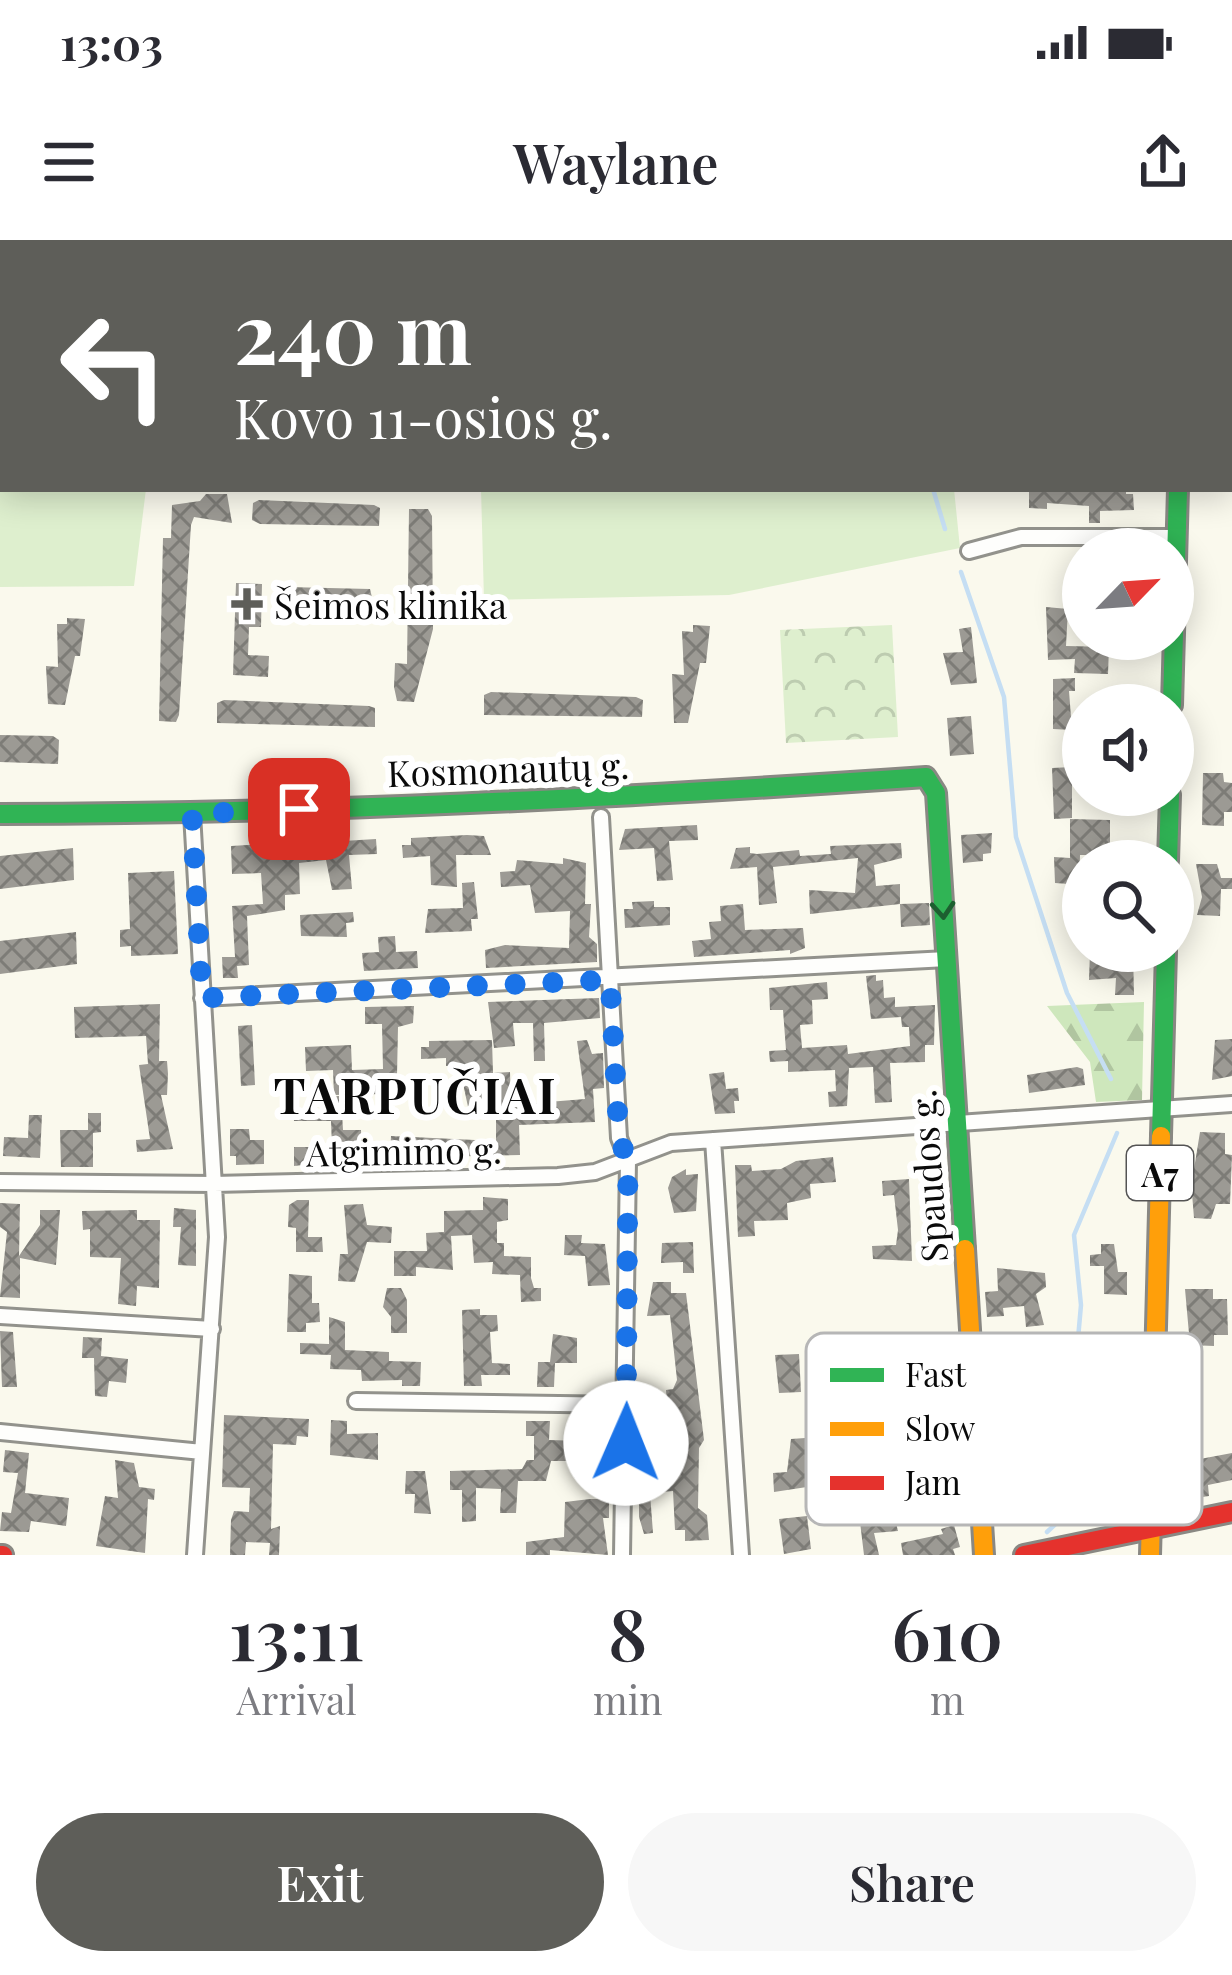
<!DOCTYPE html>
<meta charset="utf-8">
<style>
body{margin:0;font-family:"Playfair Display",serif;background:#f7f7f7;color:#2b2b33;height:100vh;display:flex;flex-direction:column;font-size:45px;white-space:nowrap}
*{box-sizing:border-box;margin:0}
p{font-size:39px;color:#7c7c81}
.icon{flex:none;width:66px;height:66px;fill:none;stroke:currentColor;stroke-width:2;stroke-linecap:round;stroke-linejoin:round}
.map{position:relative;height:1315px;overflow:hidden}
.side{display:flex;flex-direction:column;background:#fff;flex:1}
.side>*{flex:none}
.guide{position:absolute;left:0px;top:0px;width:1233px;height:252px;box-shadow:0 6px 30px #0003;background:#5e5e59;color:#fff;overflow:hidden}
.needle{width:78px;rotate:65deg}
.fabs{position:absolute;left:1062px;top:288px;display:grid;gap:24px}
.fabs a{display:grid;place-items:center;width:132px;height:132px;border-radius:50%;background:#fff;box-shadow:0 6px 30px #0003;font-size:60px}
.pin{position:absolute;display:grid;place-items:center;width:102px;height:102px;color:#fff;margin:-51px;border-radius:24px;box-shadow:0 6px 18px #0006}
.me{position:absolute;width:132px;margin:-66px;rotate:1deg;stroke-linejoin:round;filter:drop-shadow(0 0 9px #0008)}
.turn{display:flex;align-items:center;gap:42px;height:252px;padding:0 36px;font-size:54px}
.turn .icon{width:156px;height:156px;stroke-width:2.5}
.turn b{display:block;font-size:84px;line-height:102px}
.eta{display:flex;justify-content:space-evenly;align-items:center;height:204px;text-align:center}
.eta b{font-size:72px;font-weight:600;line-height:84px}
.button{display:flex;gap:24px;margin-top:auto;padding:24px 36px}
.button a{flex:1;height:138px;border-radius:72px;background:#5e5e59;color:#fff;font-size:48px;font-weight:600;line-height:138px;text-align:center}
.button a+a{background:#f7f7f7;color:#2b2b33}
.status{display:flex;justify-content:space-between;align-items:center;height:84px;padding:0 60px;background:#fff;direction:ltr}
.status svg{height:33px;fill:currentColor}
header{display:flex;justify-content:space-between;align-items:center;height:156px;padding:0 36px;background:#fff;font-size:54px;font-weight:600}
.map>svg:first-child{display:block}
.grass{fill:#deefce}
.forest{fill:url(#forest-firs)}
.park{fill:url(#park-crowns)}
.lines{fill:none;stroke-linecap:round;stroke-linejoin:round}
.stream{stroke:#c5def3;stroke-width:4.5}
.building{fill:url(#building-cross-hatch)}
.street-casing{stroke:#92928c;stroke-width:20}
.fast-casing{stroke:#898883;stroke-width:24}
.slow-casing{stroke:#898883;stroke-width:24}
.jam-casing{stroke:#898883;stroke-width:24}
.street{stroke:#fefefc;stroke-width:14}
.fast{stroke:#30b455;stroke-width:18}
.slow{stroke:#ff9f0a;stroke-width:18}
.jam{stroke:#e5322d;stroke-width:18}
.oneway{stroke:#1d5f30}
.route{stroke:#1a73e8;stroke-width:21;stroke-dasharray:0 37.8}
.poi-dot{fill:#5e5e59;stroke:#fff;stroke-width:4.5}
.labels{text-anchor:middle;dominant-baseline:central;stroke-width:12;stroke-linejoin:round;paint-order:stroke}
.shield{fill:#fff;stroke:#545454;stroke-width:3}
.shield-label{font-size:33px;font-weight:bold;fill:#0a0a0a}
.poi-label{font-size:36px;fill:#0a0a0a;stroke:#fff;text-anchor:start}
.street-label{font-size:36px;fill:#0a0a0a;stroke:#fff}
.district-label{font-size:48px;font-weight:bold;letter-spacing:3px;fill:#0a0a0a;stroke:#fff}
.key{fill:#fff;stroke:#b6b6b6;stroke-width:3}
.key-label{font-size:33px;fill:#0a0a0a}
</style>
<div class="status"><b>13:03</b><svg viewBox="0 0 49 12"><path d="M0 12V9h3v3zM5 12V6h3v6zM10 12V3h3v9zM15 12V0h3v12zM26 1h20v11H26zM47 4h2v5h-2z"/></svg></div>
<header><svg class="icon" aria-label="menu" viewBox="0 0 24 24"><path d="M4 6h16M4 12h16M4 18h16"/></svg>Waylane<svg class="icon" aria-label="share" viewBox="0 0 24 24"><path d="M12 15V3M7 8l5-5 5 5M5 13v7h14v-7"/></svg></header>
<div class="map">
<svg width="1232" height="1315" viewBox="0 0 1232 1315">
<defs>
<pattern id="forest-firs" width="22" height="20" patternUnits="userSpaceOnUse" patternTransform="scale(3)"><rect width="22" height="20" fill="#cee7bc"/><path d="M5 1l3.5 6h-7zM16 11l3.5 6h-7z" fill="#b0c5a0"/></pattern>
<pattern id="park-crowns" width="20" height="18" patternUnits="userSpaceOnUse" patternTransform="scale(3)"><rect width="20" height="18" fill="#deefce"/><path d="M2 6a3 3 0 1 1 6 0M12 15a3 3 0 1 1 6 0" fill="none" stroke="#bdccb0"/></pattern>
<pattern id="building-cross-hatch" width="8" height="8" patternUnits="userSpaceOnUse" patternTransform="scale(3)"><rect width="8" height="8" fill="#9c9a94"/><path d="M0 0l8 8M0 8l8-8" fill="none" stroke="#7d7c77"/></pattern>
</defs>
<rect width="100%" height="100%" fill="#faf9ed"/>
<path class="grass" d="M0 0H947L3 3V249H146L134 346 0 347Z
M481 249H954L960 308 729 355 484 360Z"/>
<path class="forest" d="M1144 762 1142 860 1096 862 1090 822 1047 766Z"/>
<path class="park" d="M892 385 898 497 786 503 780 390Z"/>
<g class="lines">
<path class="stream" d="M702 0V3
M933 249 945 289
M961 332 1004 457 1016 597 1067 753 1111 839
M1047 1292 1061 1279V1140L1077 1110 1081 1065 1074 995 1117 893"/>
</g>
<path class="building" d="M1126 249V254H1133L1134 270 1100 271V283H1089V266L1047 263V269L1029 268V250Z
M206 254H227L232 283 194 277 191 285 179 475 176 482 159 481 163 298H171L172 265 200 261Z
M259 260 374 265 380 268 379 286 260 284 252 280 253 263Z
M409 269H428L432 276 433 389 414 462 397 461 394 447 395 423 407 424Z
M236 343 262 344 261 387H249L248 415 269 416 268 437 233 435Z
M287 347 370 349 375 370 287 372 281 369V349Z
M1046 367 1068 369 1066 406 1109 407 1108 434 1074 433 1075 419 1048 420Z
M67 378 85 379 80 416H75L65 465 48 464 46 426 58 427 57 384H67Z
M693 385 710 386 706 423H700L688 483H674L672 434 684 435 682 391 693 392Z
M971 387 977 443 951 445 943 413 963 412 959 389Z
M1075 438V451H1069L1072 490 1053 489V439Z
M491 452 636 457 643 460 642 477 484 475V455Z
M224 460 369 466 375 468V487L217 483V463Z
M971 476 974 514 950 516 947 478Z
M0 495 53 496 59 500 58 524 0 522Z
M1072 527V578L1054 579 1052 528Z
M1203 533H1223L1224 542 1232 543V572H1224V586L1202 585Z
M1070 579 1110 580V615H1080L1079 646H1071L1070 637 1069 644 1055 643 1054 617 1070 618Z
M697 585 698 600 669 601 673 640 657 641 654 608 619 610 625 589Z
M992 593 991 613 983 614V621L963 623 961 595Z
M467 595 484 596 491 615H456L457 647 431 645 430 616 403 618 402 605H411V598Z
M326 596 327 602 376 599 377 614 349 615 352 649 332 650 326 620 299 623 300 654 285 655V670L247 676 249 725 237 726 238 738H223L222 717H235L232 666 263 664 261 633 232 634 231 606 282 603V611L305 610 309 597Z
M901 603 902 618 874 625 876 646 900 644V664L929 663 930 685 901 687 900 664 810 674 809 650 855 653 858 618 773 627 777 663 759 665 757 627 730 629 736 608 750 607V613L757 614 799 610 800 616 831 614 830 606Z
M73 608 74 640 0 649V616Z
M563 618 586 623 585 664H591L589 697 597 704V722L486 728 485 710 505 705 569 708 570 671 535 673 530 645 501 647 500 632 515 631 517 620 563 624Z
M1196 624H1217L1221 638H1232V649H1221L1220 676 1197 675 1202 657Z
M174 631 178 714 131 716V706L120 707V690L130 689 128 633Z
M474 642 478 679H471L472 691 425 693 428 669 463 668 462 643Z
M654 661V667H670V685L625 688 624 669H633L632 662Z
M743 664 745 690 803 688 805 708 790 714V710L694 717 692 701 711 699 709 682 721 681 720 666Z
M353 672 354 682 346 683 347 697 301 696 300 675Z
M76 692 77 724 0 734V701Z
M395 696 396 712 417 711 418 728 364 731 362 713 379 712 378 697Z
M1090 711H1133L1134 755H1115L1116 738 1089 740Z
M876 735V741L883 740 884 758 895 757V767L935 765 934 805H925V822L890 823 892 862 875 863 873 827 849 828 847 866 829 867 828 852 836 851 835 830 788 832V821L770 822 769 811 786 810 783 770H770L769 748 827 742 828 759 812 760 813 784 800 785 802 808 847 805 848 814 910 806 909 787H902L901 777 871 779 866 736Z
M599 758 600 778 544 783 545 821H534L533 783H513L515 806 494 808 488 762Z
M160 764 159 821H167L168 834 167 855H161L173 909 137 912 136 900 150 899 139 825 148 824 146 796 75 798 74 767Z
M414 766 413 783 398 787 397 835H384L385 854 334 855 333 830 306 831 305 807 351 805 352 830 383 829 382 784H365V767Z
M252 785 255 845 241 846 238 786Z
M1232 799V836L1212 840 1215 800Z
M492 800 493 833 510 832 511 865 585 859 577 801 587 800 592 814 603 813 604 848 593 849 595 882 519 885 520 915 390 918 391 896 496 901V875L470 876 459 825 446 826V818L421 819V807H429V801Z
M1077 827 1083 829 1085 845 1029 853 1027 835Z
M724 832 726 849 738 848 739 861H734L735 873 715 874 709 834Z
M324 856H341L343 890H361L362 918 294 926V907H332L331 881H294L293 870 325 869Z
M88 873H101V892L93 893V927H61L60 890H88Z
M29 875H42L40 918 3 916 4 897 28 898Z
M230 889H249L250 900H264V924L236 925V916H230Z
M1200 892 1225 893V914L1232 915 1230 964H1216L1211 979 1194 978 1190 929H1194Z
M833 917 836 942 810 944 811 958 787 963 788 980 754 981 755 996 738 997 735 925H751L752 931 781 929 796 921Z
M686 929V935L698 934 696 971 674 973 668 948 672 937Z
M909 939 912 1021 873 1019 872 1006 896 1005 898 990 894 955 883 956 882 941Z
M483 957 508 959V980L497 982V1003H504V1016L531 1017V1038L534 1048H541V1061L521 1062 520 1035 492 1034 493 1022 474 1023 472 995 451 996 453 1030 416 1027V1036H394V1011H427L426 993 444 992V971L483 970Z
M297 960H309L308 997H322L323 1012H296V988L288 987 289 965Z
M0 963 20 964 19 1016 40 985V970H60L56 1025 20 1018V1058L0 1057 7 992 0 987Z
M363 964 367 985 392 987 391 1003 367 1002 355 1042 338 1041 340 1014H348L344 965Z
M174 968 196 970V1026L178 1025 181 987H173Z
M137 970V980H160L159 1048 137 1046 136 1066 118 1064 121 1018 90 1017V989L83 990 82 971Z
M565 995H582L581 1003 605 1004 610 1045 588 1046 585 1016 564 1015Z
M693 1002 694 1033H683V1022L661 1023 662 1003Z
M1101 1004H1114L1118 1032H1127V1055L1104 1054V1026H1090V1015L1101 1014Z
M997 1028 1045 1033 1046 1047 1036 1054 1044 1085 1026 1087 1024 1066 1003 1068 1004 1076 987 1077 985 1052 998 1051Z
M289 1034 312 1036V1063H319L320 1082 306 1083V1092H287Z
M653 1042H671V1053H686L704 1200 699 1208 698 1268 707 1275 709 1300 685 1301V1290H675L673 1251 650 1253 653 1293 644 1294 639 1277V1236L673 1233 671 1195 679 1194 677 1175H668L666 1150 673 1149 677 1140 670 1075 647 1076Z
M387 1048H401L407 1060V1093H391V1077L383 1067Z
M1185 1049H1213V1059H1227L1228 1095H1214V1106L1190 1105Z
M480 1069V1075H497L498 1091 490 1092 492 1123 510 1124V1135H481L482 1146H464L462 1070Z
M329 1077 345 1082V1110L389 1112V1121L421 1122 420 1146H402V1140L362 1141 361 1130 330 1129 331 1115 300 1114V1103L329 1104Z
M0 1091 13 1092 17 1147H2Z
M553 1094 577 1098V1123H555L554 1147H537L538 1122H550Z
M83 1097 102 1098 101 1116 128 1119 126 1143 109 1141 107 1157 95 1156 94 1118H82Z
M799 1114 801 1152 779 1153 775 1115Z
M224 1175 309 1179 308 1197 297 1196 296 1205 273 1204 271 1289 280 1286 279 1315H269L270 1303 246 1302 245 1315H230L231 1280 234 1271 249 1272 250 1248 222 1247Z
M331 1180 347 1181V1194L378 1193V1220L330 1215Z
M582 1180H606V1201H588V1238H574L573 1221H551L546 1241H518L516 1273H500L501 1249 476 1248V1281L462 1282V1250H450V1231L522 1229 527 1220H534V1196H526V1181H550L549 1200 582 1201Z
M1181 1188H1195L1200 1219 1232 1213V1240L1208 1245 1209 1256 1196 1258 1191 1221H1181Z
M805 1198 808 1233 819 1232 820 1245 774 1252 773 1233 787 1232 791 1199Z
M5 1210 29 1213 25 1253 69 1258 66 1286 31 1281 29 1292 0 1291 2 1272 11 1273 18 1233 3 1232Z
M115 1220 134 1223 139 1247 155 1249 154 1260 148 1259 145 1313 96 1306 105 1256 118 1258Z
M406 1231H425L431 1274 414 1273 415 1254H405Z
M923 1252 925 1261 935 1258 938 1269 904 1279 896 1283 898 1291 874 1293 879 1315H864L860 1282 889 1279 887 1267 903 1264 902 1255Z
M590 1259H609V1278H603L608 1315 550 1310V1315H526V1302L564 1297 565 1262Z
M807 1276 811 1309 784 1314 779 1279Z
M954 1285 960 1307 953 1309 955 1315H903L901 1303 943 1294 941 1289Z"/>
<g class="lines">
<g class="street-casing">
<path id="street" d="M1230 66H1232
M969 311 1021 297H1177
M192 574 217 997 195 1315
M601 577 619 898 628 921 622 1315
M202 758 947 719
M713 900 741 1315
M0 942 214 944 558 936 595 932 671 903 1232 864
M0 1076 212 1089
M356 1161 627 1165
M0 1192 202 1212"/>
</g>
<g class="fast-casing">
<path id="fast" d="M1172 465 1178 249
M0 574C309 574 618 558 926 537L936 553 965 1009
M1168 621 1170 555
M1161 896 1166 711"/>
</g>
<g class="slow-casing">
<path id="slow" d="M1184 3 1185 0
M965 1009 984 1315
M1150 1315 1161 896"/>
</g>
<g class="jam-casing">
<path id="jam" d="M0 1315H3
M1024 1315 1232 1272"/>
</g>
<use href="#street" class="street"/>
<use href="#fast" class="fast"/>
<use href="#slow" class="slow"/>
<use href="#jam" class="jam"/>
</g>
<defs><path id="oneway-chevron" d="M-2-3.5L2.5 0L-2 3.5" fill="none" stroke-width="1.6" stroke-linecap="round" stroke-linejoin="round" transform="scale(3)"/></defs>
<use class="oneway" href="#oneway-chevron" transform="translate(943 670) rotate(86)"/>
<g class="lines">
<path class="route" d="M299 569 192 574 202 758 610 740 619 898 628 921 626 1203"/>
</g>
<path class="poi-dot" d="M241 346h12v12h12v12h-12v12h-12v-12h-12v-12h12z"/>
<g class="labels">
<rect class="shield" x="1127" y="906" width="66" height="54" rx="9"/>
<g class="shield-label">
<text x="1160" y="933">A7</text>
</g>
<g class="poi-label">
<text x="274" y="364">Šeimos klinika</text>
</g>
<g class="street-label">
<text transform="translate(508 528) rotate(-2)">Kosmonautų g.</text>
<text transform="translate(404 910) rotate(-1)">Atgimimo g.</text>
<text transform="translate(927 936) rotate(-94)">Spaudos g.</text>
</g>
<g class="district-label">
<text x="416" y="854">TARPUČIAI</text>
</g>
</g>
<rect x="806" y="1093" width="396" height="192" rx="18" class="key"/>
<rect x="830" y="1128" width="54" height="14" fill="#30b455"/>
<rect x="830" y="1182" width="54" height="14" fill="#ff9f0a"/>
<rect x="830" y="1236" width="54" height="14" fill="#e5322d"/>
<g class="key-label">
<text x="905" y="1147">Fast</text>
<text x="905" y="1201">Slow</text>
<text x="905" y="1255">Jam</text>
</g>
</svg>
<div class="fabs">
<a><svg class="needle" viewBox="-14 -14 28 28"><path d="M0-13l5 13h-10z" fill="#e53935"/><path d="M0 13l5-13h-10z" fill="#7c7c81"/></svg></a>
<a><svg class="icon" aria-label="sound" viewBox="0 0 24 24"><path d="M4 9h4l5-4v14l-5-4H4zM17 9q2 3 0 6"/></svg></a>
<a><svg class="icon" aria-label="search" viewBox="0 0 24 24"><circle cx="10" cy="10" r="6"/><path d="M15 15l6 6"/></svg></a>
</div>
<div class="pin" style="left:299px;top:569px;background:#d93025"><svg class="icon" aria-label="arrive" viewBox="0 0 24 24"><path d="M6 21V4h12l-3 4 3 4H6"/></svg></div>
<svg class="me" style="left:626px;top:1203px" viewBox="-20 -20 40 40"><circle r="19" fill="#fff"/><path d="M0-13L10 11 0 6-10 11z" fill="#1a73e8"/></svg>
<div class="guide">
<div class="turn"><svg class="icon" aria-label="left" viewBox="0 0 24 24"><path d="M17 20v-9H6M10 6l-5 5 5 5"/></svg><div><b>240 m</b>Kovo 11-osios g.</div></div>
</div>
</div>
<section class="side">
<div class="eta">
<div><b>13:11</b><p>Arrival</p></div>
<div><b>8</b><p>min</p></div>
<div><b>610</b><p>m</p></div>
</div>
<div class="button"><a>Exit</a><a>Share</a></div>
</section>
